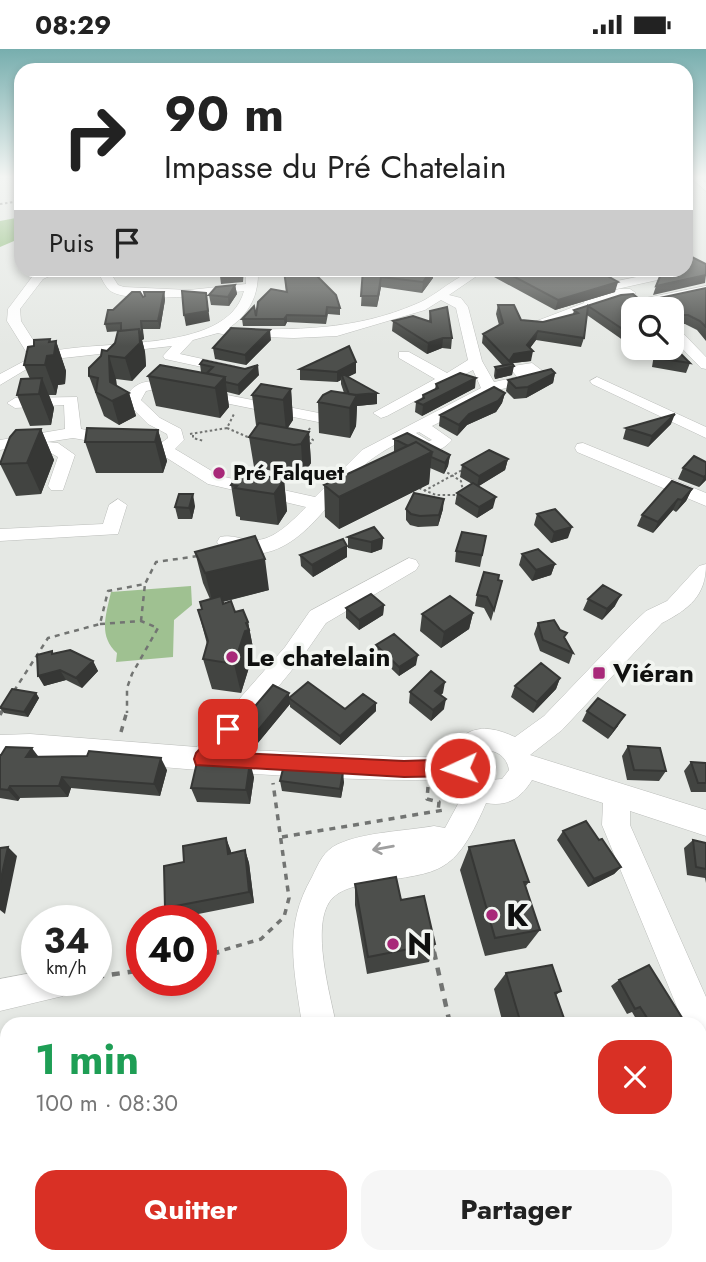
<!DOCTYPE html>
<html lang="fr">
<meta charset="utf-8">
<style>
body{margin:0;font-family:Jost,sans-serif;background:#f6f6f6;color:#222;height:100vh;display:flex;flex-direction:column;font-size:26px;white-space:nowrap}
*{box-sizing:border-box;margin:0}
p{font-size:23px;color:#767676}
.icon{flex:none;width:38px;height:38px;fill:none;stroke:currentColor;stroke-width:2;stroke-linecap:round;stroke-linejoin:round}
.map{position:relative;flex:1;overflow:hidden}
.details{position:absolute;left:0px;top:968px;width:707px;height:247px;display:flex;flex-direction:column;background:#fff;border-radius:21px 21px 0 0;box-shadow:0 4px 10px #0003}
.details>*{flex:none}
.hud{position:absolute;left:14px;top:14px;width:679px;height:214px;border-radius:21px;box-shadow:0 4px 10px #0003;background:#fff;color:#222;overflow:hidden}
.controls{position:absolute;left:621px;top:248px;display:grid;gap:14px}
.controls a{display:grid;place-items:center;width:63px;height:63px;border-radius:14px;background:#fff;box-shadow:0 4px 10px #0003;font-size:35px}
.speed{position:absolute;left:21px;top:856px;display:flex;gap:14px;font-size:35px;font-weight:700;text-align:center}
.speed>*{display:grid;place-content:center;width:91px;height:91px;border-radius:50%;background:#fff;box-shadow:0 4px 10px #0003;line-height:1}
.speed small{font-size:18px;font-weight:400}
.speed .limit{border:10px solid #d22;background:#fff;color:#111}
.pin{position:absolute;display:grid;place-items:center;width:60px;height:60px;color:#fff;margin:-30px;border-radius:14px;box-shadow:0 4px 10px #0006}
.me{position:absolute;width:77px;margin:-38px;rotate:267deg;stroke-linejoin:round;filter:drop-shadow(0 0 5px #0008)}
.turn{display:flex;align-items:center;gap:24px;height:147px;padding:0 35px;font-size:32px}
.turn .icon{width:91px;height:91px;stroke-width:2.5}
.turn b{display:block;font-size:49px;line-height:60px}
.then{display:flex;align-items:center;height:66px;padding:0 35px;background:#0003;gap:14px;font-size:26px}
.round{display:grid;place-items:center;flex:none;width:74px;height:74px;border-radius:21px;background:#f6f6f6}
.overview{display:flex;align-items:center;justify-content:space-between;height:119px;padding:0 35px}
h1{font-size:42px;font-weight:700;line-height:52px;color:#1e9e55}
.cta{display:flex;gap:14px;margin-top:auto;padding:14px 35px}
.cta a{flex:1;height:80px;border-radius:21px;background:#d93025;color:#fff;font-size:28px;font-weight:700;line-height:80px;text-align:center}
.cta a+a{background:#f6f6f6;color:#222}
.status{display:flex;justify-content:space-between;align-items:center;height:49px;padding:0 35px;background:#fff;direction:ltr}
.status svg{height:19px;fill:currentColor}
.map>svg:first-child{display:block}
.green{fill:#9fc191}
.forest{fill:#7fb467}
.lines{fill:none;stroke-linecap:round;stroke-linejoin:round}
.minor-casing{stroke:#bbbdba;stroke-width:1}
.path-far3{stroke:#727472;stroke-width:2;stroke-dasharray:2.5 2.5;stroke-linecap:butt}
.path-far2{stroke:#727472;stroke-width:2.5;stroke-dasharray:5 5;stroke-linecap:butt}
.path-far1{stroke:#727472;stroke-width:3.5;stroke-dasharray:6 6;stroke-linecap:butt}
.path{stroke:#727472;stroke-width:4.5;stroke-dasharray:8 8;stroke-linecap:butt}
.minor{fill:#fff;fill-rule:evenodd}
.wall{fill:#424441}
.shaded-wall{fill:#363735}
.building{fill:#4d4f4c;stroke:#363735;stroke-width:2}
.oneway{stroke:#9f9f9f}
.route{fill:#d93025;stroke:#8d1f18;stroke-width:2}
.poi-dot{fill:#a82979;stroke:#f2f5f1;stroke-width:2.5}
.labels{text-anchor:middle;dominant-baseline:central;stroke-width:7;stroke-linejoin:round;paint-order:stroke}
.far-poi-label{font-size:21px;font-weight:bold;fill:#0f100f;stroke:#f2f5f1;text-anchor:start}
.poi-label{font-size:26px;font-weight:bold;fill:#0f100f;stroke:#f2f5f1;text-anchor:start}
.near-poi-label{font-size:32px;font-weight:bold;fill:#0f100f;stroke:#f2f5f1;text-anchor:start}
</style>
<div class="status"><b>08:29</b><svg viewBox="0 0 49 12"><path d="M0 12V9h3v3zM5 12V6h3v6zM10 12V3h3v9zM15 12V0h3v12zM26 1h20v11H26zM47 4h2v5h-2z"/></svg></div>
<div class="map">
<svg width="706" height="1213" viewBox="0 0 706 1213">
<rect width="100%" height="100%" fill="#e5e8e4"/>
<path class="green" d="M191 537 192 556 174 571 173 608 116 613 117 604C98 587 106 566 111 543Z
M706 1070V1213H661L659 1208H700V1072Z"/>
<path class="forest" d="M21 168V189L0 198V172Z"/>
<g class="lines">
<g class="minor-casing">
<path id="minor" d="M689 127H699L706 134V142Z
M47 220H66L43 230 20 260 21 272 42 305C93 288 226 308 244 242 218 245 134 255 112 243 105 239 101 228 97 220H108L118 236 124 238 189 241 246 235V220H258C259 246 250 264 229 279 293 282 356 281 416 255 441 245 460 220 487 220L449 246 461 249 468 258 482 312 494 333 517 328 511 320 513 317 532 314 548 326 546 329 494 342 488 349 432 377 452 391C436 409 422 402 404 391 388 399 372 408 359 421 330 450 303 501 257 505 246 505 231 501 220 498L217 493 220 488C232 485 242 491 254 491 274 492 293 471 306 458L208 435 159 404 73 389 47 393 58 394 75 406 63 441H51L48 437 58 408 49 403H28L27 396 0 401V391L65 380 64 356 15 359 7 354 15 349 77 348 81 380 161 394 168 389 167 385 148 375 125 352C130 337 141 332 156 332L329 366 331 369 329 372 323 374 156 340 146 342 141 351 160 369 181 380 184 391 175 400 220 427 315 448 362 401 481 339 473 321 387 367 381 369 373 364 435 330 399 309V303H409L447 324 468 311 456 259 441 251 425 261 337 287 294 289 230 287 218 284 193 291 180 305 235 317 237 320 235 323 230 324 165 310 163 307 172 297 54 310 30 318 0 336V325L30 309 7 272 8 260 35 224ZM419 383 432 391 429 392 416 384Z
M676 220 682 224 680 226 617 240 611 236 617 232Z
M706 237V245L641 258 635 254 641 250Z
M619 240H630L636 244 609 251 607 255 546 276H536L534 273 584 254 585 250Z
M672 277 677 278 706 308V320L701 319 672 289Z
M597 328 706 378V389L592 335 590 332Z
M583 394 706 444V457L577 403 575 399 577 395Z
M118 450 127 456 118 485 0 492V480L103 475 109 456Z
M409 509 416 511 419 516 416 521 326 574 301 610 227 700 404 708H448C463 676 485 674 515 688L544 667 632 575 646 562 667 552 699 517 706 515C706 547 689 560 662 574L562 681 530 706 706 761V787L630 762V776L706 948V1004L700 1001V975H684L602 776 603 754 532 731C521 749 508 758 486 754 451 836 435 820 358 837 348 839 337 843 330 852 311 878 330 945 336 975H302C294 920 283 878 312 828 319 814 323 802 338 795 364 783 406 782 434 777L445 779 464 744 453 731C364 732 274 727 186 720 125 715 62 706 0 708V686L30 685 197 698 285 598 310 562ZM484 701C497 701 507 708 509 721L502 730 489 731 474 718V707Z
M37 923V931H66L68 936 63 947 0 962V930Z
M168 1208H211L209 1213H166Z
M248 1208H309L307 1213H246Z"/>
</g>
<path class="path-far3" d="M0 155 21 152
M227 379 250 389
M310 379 306 386 313 391 310 395
M190 385 227 379 234 365
M193 386V389L204 392
M443 421 461 432 463 442
M419 439 436 446H458
M424 442 464 420"/>
<path class="path-far2" d="M141 572 145 535
M100 575 141 572 158 579 132 625 127 639V664
M14 642 48 589 100 575 108 542 145 535 156 513 198 507
M1 664 4 659"/>
<path class="path-far1" d="M0 666 2 662
M121 683 127 662
M428 738 427 750 439 753 438 763
M282 788 444 761
M433 900 434 904
M213 904 261 890 284 868 289 849 273 734"/>
<path class="path" d="M434 903 450 975
M201 908 219 903
M96 928 142 921
M423 1208 429 1213
M397 1213 423 1208
M499 1213H502"/>
<use href="#minor" class="minor"/>
</g>
<path class="wall" d="M130 220H172L171 226 130 222Z
M363 220 433 229 422 244 381 238 377 258 361 257Z
M496 220H595L615 243 555 261 494 228Z
M635 220H661L643 224Z
M284 222 340 259V266L328 265 326 275 287 273 285 277H243L242 270 256 267 286 242Z
M235 236 237 245 229 257 211 256 209 246Z
M706 239V292L697 281 685 275H672V261L634 293 627 294 587 266 584 289 581 298 536 291 530 299 531 312 513 314 512 326 495 330 494 327 495 318 503 317 482 294 483 285 499 276 496 265 498 256 521 271 543 273 573 265 574 261 621 246 645 255H657L659 249Z
M164 243 165 251 160 280H143L144 290 142 291 145 303 146 317 132 332 116 330 117 337 129 344 136 367 119 376 104 367 89 327 107 302 115 294 121 282 107 283 105 275 113 261 143 248Z
M430 262 452 289 451 300 442 299 427 305 392 282 393 272H429Z
M271 291 246 316 215 310 213 299Z
M56 292 66 322 65 335 58 336 56 346H49L54 359 51 376 30 377 17 346 30 330 24 316 51 293Z
M655 299H672L690 314 686 324 652 318Z
M356 313V324L348 328 377 355 357 357 356 377 350 389 319 384 318 353 344 344 341 335V331L337 333 300 331V320Z
M200 315 259 326 239 346 227 343 229 358 220 369 156 357 148 327 201 323Z
M555 324 553 334 526 349 514 350 506 342 508 331Z
M436 335 475 339 422 367 415 363 416 353 422 350 423 346 435 340Z
M291 340 293 371 287 379 309 383 311 414 303 426 296 427 254 418 249 388 258 376H256L252 346Z
M505 344 502 354 496 363 467 376 457 387 439 377 440 366Z
M671 375 648 398 623 390 626 379Z
M41 380 54 411 41 445 16 447 0 415Z
M158 381 167 412 163 424H96L85 393Z
M394 390 450 406 448 417 444 425 430 419 429 435 339 480 325 468 324 436 396 403 394 402Z
M508 410 505 421 479 437 493 459 477 469 455 455 457 444 472 435 460 428 462 416Z
M706 413V431L699 438 678 430 683 419Z
M284 431 287 462 278 476 240 471V468L236 467 231 436Z
M692 440 686 452 676 463 673 461 653 484 637 477 642 466Z
M195 457 192 470H178L175 458Z
M406 460H443L438 477 418 478 410 476 406 471Z
M537 465 568 489 551 494 534 476Z
M486 487 480 518 455 513 456 502Z
M348 488 383 489 382 500 371 504 348 499Z
M195 503 269 541 223 553V555L248 573 254 604H253L254 611 251 612 241 644 212 640 203 610 207 595 198 561H201L210 550 203 534Z
M522 505 555 515 551 526 532 532 519 516Z
M300 506 347 508 313 528 301 517Z
M498 531 502 532 491 572 484 559 475 557 477 546Z
M588 550 615 557 602 571 583 561Z
M384 556 383 566 359 581 346 569V559Z
M473 564 469 580 441 599 420 582 422 565Z
M538 574 565 589 573 604 569 615 540 602 534 585Z
M376 596 416 616 399 627 376 605Z
M52 602 54 605 93 612 98 622 82 639 66 631 44 637Z
M560 629 556 640 533 664 511 648 515 637Z
M410 643 443 644 441 646 444 660 431 672 409 654Z
M36 644 39 649 28 668 4 664 0 659Z
M289 649 345 660 376 662 340 696 290 658V655L257 695 242 686 239 676Z
M587 662 618 677 608 690 582 672Z
M628 697 666 722 659 732 627 731 622 707Z
M0 706 38 708 167 721 160 747 71 739 68 748 20 749 18 752 0 749Z
M691 713 706 714V743H691L684 722Z
M254 728 250 755 197 753 191 739Z
M280 732 344 733 341 749 282 742Z
M563 782 599 791 621 818 614 825 588 838 557 791Z
M226 789 231 804 245 801 249 814 254 854 173 870 165 859 184 813Z
M693 791 706 794V834L705 829 687 826 684 799Z
M469 798 529 833 525 838 540 881 526 899 485 907 460 821Z
M355 835 401 851 435 895 429 913 367 925 355 856Z
M506 924 561 942 556 946 566 975H503L494 940Z
M619 931 686 975H639L632 963 627 965 611 937Z
M536 1208H635L637 1213H538Z"/>
<path class="shaded-wall" d="M244 220 243 233 221 235 220 227Z
M432 220H433V229L422 244 423 233Z
M644 220H661L643 224Z
M706 226 705 234 653 246 656 237Z
M381 228V238L377 258 378 247Z
M618 233 615 243 555 261 558 251Z
M235 236 237 245 229 257 228 248Z
M164 243 165 251 160 280 158 272Z
M206 244 210 272 186 277 184 266Z
M676 265 673 274 672 275V266Z
M287 266V273L285 277 284 270Z
M141 272 144 290 142 291 145 303 146 317 132 332 125 309 123 292Z
M270 281 271 291 246 316 245 306Z
M538 282 536 291 527 303 533 302 531 312 513 314 510 311 514 305 527 296Z
M634 284V293L627 294 630 285Z
M443 289 442 299 427 305 428 294Z
M50 290 55 302 56 292 66 322 65 335 58 336 56 346 45 316Z
M109 307 116 330 117 350 129 344 136 367 119 376 112 352Z
M356 313V324L343 330 341 324V331L337 333V323Z
M258 316 259 326 239 346 238 336Z
M514 317 512 326 495 330 497 321Z
M555 324 553 334 526 349 528 338Z
M225 328 229 358 220 369 215 339Z
M42 329 54 359 51 376 39 345Z
M476 329 475 339 422 367 423 356Z
M291 340 293 371 286 382 283 351Z
M377 344V355L357 357 356 377 350 389 349 347Z
M505 344 502 354 496 363 467 376 457 387 459 376 469 365Z
M675 365 671 375 648 398 652 387Z
M41 380 54 411 41 445 27 414Z
M158 381 167 412 163 424 155 393Z
M309 383 311 414 303 426 301 395Z
M432 403 429 435 339 480V448Z
M450 406 448 417 444 425 445 414Z
M508 410 505 421 477 438 479 427Z
M706 426V431L699 438 704 428Z
M284 431 287 462 278 476 274 445Z
M692 440 686 452 676 463 682 451Z
M193 445 195 457 192 470 189 459Z
M496 448 493 459 477 469 479 458Z
M444 450 443 460 438 477 439 466Z
M678 450 673 461 653 484 658 473Z
M572 478 568 489 551 494 554 483Z
M383 489 382 500 371 504V493Z
M347 497V508L313 528 312 516Z
M265 510 269 541 213 555 205 524Z
M555 515 551 526 532 532 536 521Z
M621 546 615 557 602 571 607 560Z
M384 556 383 566 359 581V571Z
M473 564 469 580 441 599 444 583Z
M248 573 254 604H253L254 611 251 612 241 644 234 615 246 574Z
M418 606 416 616 399 627V618Z
M93 612 98 622 82 639 76 629Z
M60 621 66 631 44 637 38 627Z
M560 629 556 640 533 664 537 653Z
M445 633 443 644 433 652 435 642Z
M36 644 39 649 28 668 24 663Z
M289 644 290 655 257 695 255 685Z
M446 650 444 660 431 672 433 661Z
M376 654V662L340 696V687Z
M625 666 618 677 608 690 614 680Z
M32 699 41 711 26 708Z
M161 709 167 721 160 747 154 735Z
M250 713 254 728 250 755 246 741Z
M343 723 344 733 341 749 340 740Z
M62 728 71 739 68 748 59 737Z
M10 737 20 749 18 752 8 741Z
M226 789 231 802 232 817 228 805Z
M8 798 17 807 5 865 0 861V834Z
M245 801 249 814 254 854 249 843Z
M621 818 614 825 588 838 594 830Z"/>
<path class="building" d="M686 143 690 144 689 149H686Z
M686 205 706 215V226L656 237 661 225 686 220Z
M219 220H243L242 225 220 227Z
M363 220H432L423 233 381 228 378 247H361Z
M500 220H595L618 233 558 251Z
M311 221 336 246 340 259 327 258 326 267 287 266 284 270H242L254 257 256 267 258 253 271 240 287 243 284 222Z
M235 236 228 248 209 246 216 238Z
M706 239V278L700 272 688 266H672V261H634V284L630 285 588 257 584 289 538 282 527 296 533 302 514 305 510 311 514 317 497 321 495 318 512 315 483 285 503 274 498 256H514L521 271 543 273 578 264 574 261 621 246 633 245 645 255H659L662 252 659 249Z
M182 242 206 244 208 262 184 266Z
M132 243H140L143 248 145 247 144 243H164L158 272H141L142 282 139 283V280L121 282V274L105 275 108 261H113Z
M447 258 452 289H443L428 294 393 272 413 267 431 273 430 262Z
M231 279 270 281 245 306 213 299Z
M139 280 140 294 125 309 109 307 110 333 129 344 112 352 96 343 98 329 89 327V319L101 307 102 301 107 302 115 294 118 282Z
M50 290 49 293 56 292 54 306 47 307 45 316H24L28 298 34 297V291Z
M672 296 690 314 656 309 657 299H672Z
M349 297 356 313 337 323 300 320Z
M203 311 245 320 258 316 238 336 225 333V328L207 324 213 318 200 315Z
M160 316 225 328 215 339 148 327Z
M551 320 555 324 528 338 516 339 508 331Z
M341 324 377 344 355 346 349 345Z
M460 324 476 329 423 356 416 353 424 349 423 346 438 339 436 335Z
M42 329 39 345 17 346 21 330Z
M261 335 291 340 283 351 252 346Z
M494 338 505 344 498 352 469 365 459 376 440 366Z
M331 342 357 346 350 359 318 353 323 346Z
M675 365 652 387 626 379Z
M259 374 309 383 301 395 294 396 249 388Z
M87 379 158 381 155 393H85Z
M41 380 27 414 0 415 10 388 16 381Z
M407 384 450 406 445 414 431 408 432 403 416 393 408 397 394 390Z
M416 393 432 403 339 448 324 436Z
M489 401 508 410 479 427 462 416Z
M694 407 706 413V426L704 428 683 419Z
M241 422 284 431 274 445 235 439 237 437 231 436Z
M672 432 692 440 682 451 678 450 658 473 642 466Z
M473 434 496 448 479 458 457 444Z
M414 444 444 450 439 466 420 467 411 465 406 460Z
M179 445H193L189 459 175 458Z
M555 460 572 478 554 483 537 465Z
M374 478 383 489 371 493 348 488Z
M462 483 486 487 482 506 456 502Z
M255 487 265 510 205 524 195 503Z
M343 490 347 497 312 516 300 506Z
M538 500 555 515 536 521 522 505Z
M484 523 499 526 498 531 502 532 494 561 487 548 477 546Z
M603 536 621 546 607 560 588 550Z
M371 545 384 556 359 571 346 559Z
M221 547 223 555 231 552 235 563 243 561 248 573 246 574 249 581 245 582 234 615 203 610 208 592 198 561 202 560 200 553Z
M450 547 473 564 444 583 422 565Z
M554 571 560 581 567 584 564 588 573 604 543 591 538 574Z
M394 585 418 606 399 618 376 596Z
M70 601 93 612 76 629 60 621 38 627 37 606 52 602V605Z
M541 614 560 629 537 653 515 637Z
M431 622 445 633 435 642 446 650 433 661 410 643Z
M308 633 345 660 363 645 376 654 340 687 289 649Z
M273 636 289 644 255 685 239 676Z
M12 640 36 644 24 663 0 659Z
M598 649 625 666 614 680 587 662Z
M628 697 660 699 666 722 634 721Z
M6 698 32 699 26 708 87 707 89 702 161 709 154 735 62 728 59 737H10L8 741 0 740V706H1Z
M198 709 250 713 246 741 191 739Z
M691 713 706 714V734H698Z
M283 720 343 723 340 740 280 732Z
M586 772 599 791 602 790 621 818 594 830 563 782Z
M226 789 228 805 245 801 249 843 165 859 164 817 184 813 183 797Z
M514 791 529 833H524L540 881 495 889 469 798Z
M693 791 706 794V820L696 818Z
M8 798 0 834V799Z
M396 828 401 851 424 847 435 895 368 908 355 835Z
M552 916 561 942 555 944 566 975H521L506 924Z
M649 916 686 975H651L640 958 635 960 619 931Z
M554 1208H635L637 1213H555Z"/>
<defs><path id="oneway-shaft" d="M-6 0H5M1.5-3L5.5 0L1.5 3" fill="none" stroke-width="1.6" stroke-linecap="round" stroke-linejoin="round" transform="scale(1.75)"/></defs>
<use class="oneway" href="#oneway-shaft" transform="translate(383 799) rotate(170)"/>
<linearGradient id="sky" x2="0" y2="1"><stop stop-color="#77aeae"/><stop offset="0.43" stop-color="#f3f5f3"/><stop offset="1" stop-color="#f3f5f3" stop-opacity="0"/></linearGradient>
<rect width="706" height="297" fill="url(#sky)"/>
<path class="route" d="M228 673 234 675 237 680 220 703 404 712 460 710 467 713 470 719 467 724 460 727 404 728 196 716 194 710 196 704 222 675Z"/>
<g class="poi-dot">
<circle cx="219" cy="424" r="7"/>
<circle cx="232" cy="608" r="7"/>
<rect x="592" y="617" width="14" height="14" rx="3.5"/>
<circle cx="492" cy="866" r="7"/>
<circle cx="393" cy="895" r="7"/>
</g>
<g class="labels">
<g class="far-poi-label">
<text x="233" y="424">Pré Falquet</text>
</g>
<g class="poi-label">
<text x="246" y="608">Le chatelain</text>
<text x="613" y="624">Viéran</text>
</g>
<g class="near-poi-label">
<text x="506" y="866">K</text>
<text x="407" y="895">N</text>
</g>
</g>
</svg>
<div class="controls">
<a><svg class="icon" aria-label="search" viewBox="0 0 24 24"><circle cx="10" cy="10" r="6"/><path d="M15 15l6 6"/></svg></a>
</div>
<div class="speed"><div>34<small>km/h</small></div><div class="limit">40</div></div>
<div class="pin" style="left:228px;top:680px;background:#d93025"><svg class="icon" aria-label="arrive" viewBox="0 0 24 24"><path d="M6 21V4h12l-3 4 3 4H6"/></svg></div>
<svg class="me" style="left:460px;top:719px" viewBox="-20 -20 40 40"><circle r="17" fill="#d93025" stroke="#fff" stroke-width="3"/><path d="M0-11L8 9 0 5-8 9z" fill="#fff"/></svg>
<div class="hud">
<div class="turn"><svg class="icon" aria-label="right" viewBox="0 0 24 24"><path d="M7 20v-9h11M14 6l5 5-5 5"/></svg><div><b>90 m</b>Impasse du Pré Chatelain</div></div>
<div class="then">Puis<svg class="icon" aria-label="arrive" viewBox="0 0 24 24"><path d="M6 21V4h12l-3 4 3 4H6"/></svg></div>
</div>
<section class="details">
<div class="overview"><div><h1>1 min</h1><p>100 m · 08:30</p></div><a class="round" style="background:#d93025;color:#fff"><svg class="icon" aria-label="close" viewBox="0 0 24 24"><path d="M6 6l12 12M18 6L6 18"/></svg></a></div>
<div class="cta"><a>Quitter</a><a>Partager</a></div>
</section>
</div>
